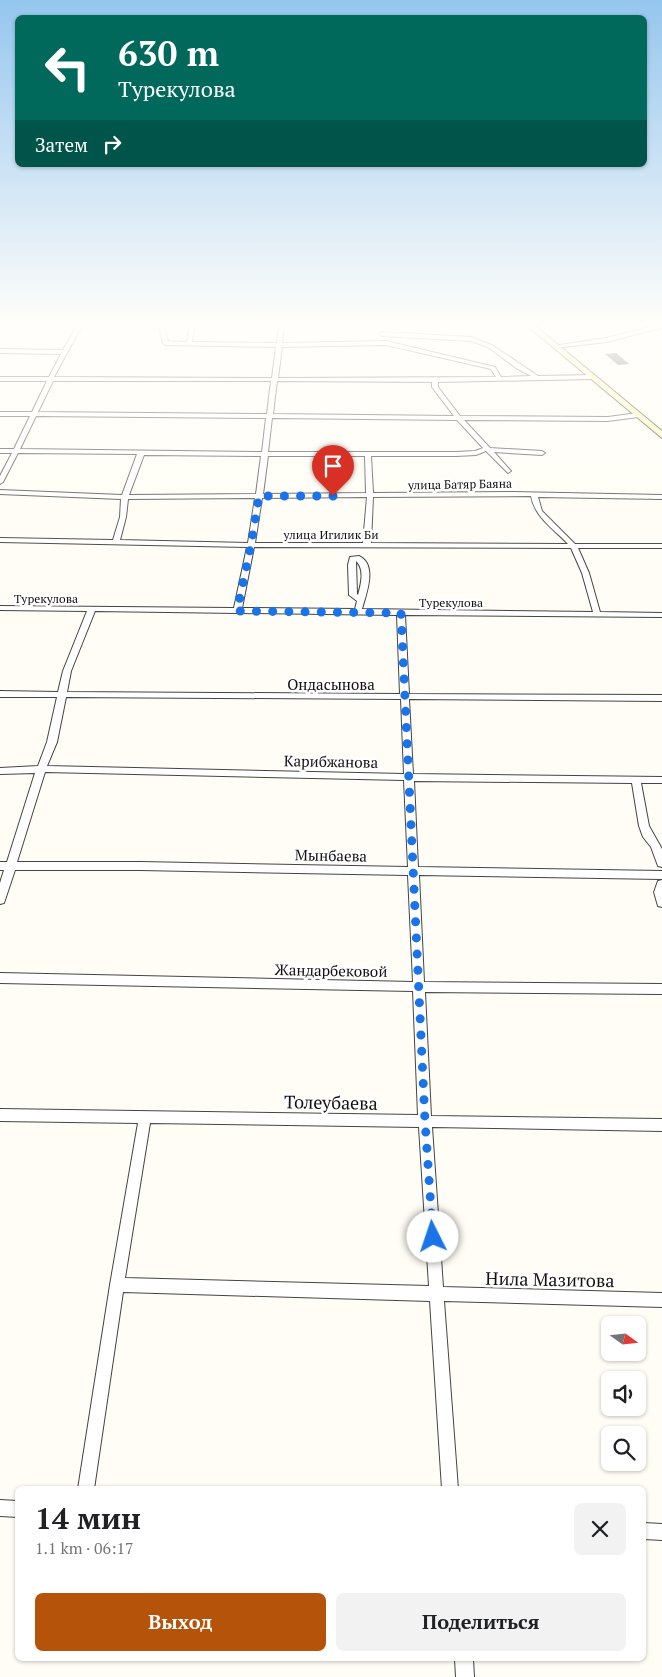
<!DOCTYPE html>
<html lang="ru">
<meta charset="utf-8">
<style>
body{margin:0;font-family:"PT Serif",serif;background:#f2f2f2;color:#202124;height:100vh;display:flex;flex-direction:column;font-size:19px;white-space:nowrap}
*{box-sizing:border-box;margin:0}
p{font-size:16px;color:#757577}
.icon{flex:none;width:28px;height:28px;fill:none;stroke:currentColor;stroke-width:2;stroke-linecap:round;stroke-linejoin:round}
.map{position:relative;flex:1;overflow:hidden}
.drawer{position:absolute;left:15px;top:1486px;width:631px;height:175px;display:flex;flex-direction:column;background:#fff;border-radius:8px;box-shadow:0 1px 4px #0004}
.drawer>*{flex:none}
.banner{position:absolute;left:15px;top:15px;width:632px;height:152px;border-radius:8px;box-shadow:0 1px 4px #0004;background:#00695c;color:#fff;overflow:hidden}
.needle{width:32px;rotate:105deg}
.fabs{position:absolute;left:601px;top:1316px;display:grid;gap:10px}
.fabs a{display:grid;place-items:center;width:45px;height:45px;border-radius:8px;background:#fff;box-shadow:0 1px 4px #0004;font-size:25px}
.pin{position:absolute;display:grid;place-items:center;width:42px;height:42px;color:#fff;margin:-51px -21px;border-radius:50% 50% 50% 0;rotate:-45deg;box-shadow:0 0 5px #0007}
.pin .icon{rotate:45deg}
.me{position:absolute;width:55px;margin:-28px;rotate:356deg;stroke-linejoin:round;filter:drop-shadow(0 0 4px #0008)}
.turn{display:flex;align-items:center;gap:18px;height:105px;padding:0 20px;font-size:22px}
.turn .icon{width:65px;height:65px;stroke-width:2.5}
.turn b{display:block;font-size:35px;line-height:42px}
.then{display:flex;align-items:center;height:48px;padding:0 20px;background:#0003;gap:10px;font-size:19px}
.round{display:grid;place-items:center;flex:none;width:52px;height:52px;border-radius:8px;background:#f2f2f2}
.headline{display:flex;align-items:center;justify-content:space-between;height:85px;padding:0 20px}
h1{font-size:30px;font-weight:800;line-height:38px}
.cta{display:flex;gap:10px;margin-top:auto;padding:10px 20px}
.cta a{flex:1;height:58px;border-radius:8px;background:#b45309;color:#fff;font-size:20px;font-weight:800;line-height:58px;text-align:center}
.cta a+a{background:#f2f2f2;color:#202124}
.map>svg:first-child{display:block}
.building{fill:#5a524d}
.lines{fill:none;stroke-linecap:round;stroke-linejoin:round}
.minor-casing{stroke:#444;stroke-width:2}
.secondary-casing{stroke:#333;stroke-width:2}
.minor{fill:#fff;fill-rule:evenodd}
.secondary{fill:#fff6b0;fill-rule:evenodd}
.route{stroke:#1a73e8;stroke-width:9;stroke-dasharray:0 16.2}
.labels{text-anchor:middle;dominant-baseline:central;stroke-width:5;stroke-linejoin:round;paint-order:stroke}
.far-street-label{font-size:12px;fill:#111;stroke:#fff}
.street-label{font-size:15px;fill:#111;stroke:#fff}
.near-street-label{font-size:18px;fill:#111;stroke:#fff}
</style>
<div class="map">
<svg width="662" height="1677" viewBox="0 0 662 1677">
<rect width="100%" height="100%" fill="#fffdf5"/>
<path class="building" d="M616 353 629 364 618 365 605 354Z"/>
<g class="lines">
<g class="minor-casing">
<path id="minor" d="M78 324H83L54 377 272 378 276 347 166 345 163 343 159 326 154 324H163L168 341 187 342 190 324H195L192 342 277 343 279 324H284L282 343 386 341 495 367 501 377 531 376 516 368 488 347 471 341 382 336 379 334 382 332 471 337 492 345 538 376 593 375 596 377 593 379 438 382V387L460 416 608 417 638 413 641 415 638 417 608 421 464 420 490 448 542 451 545 453 542 455 494 452 511 471 508 473 486 451 476 455 456 456H371L373 493 513 492 662 495V499L538 497 542 511 575 544H662V548H578L589 573 600 612 662 613V617L405 615 409 694 662 695V701L409 699 413 774 662 777V783H641L649 826 662 849V867L658 866 651 847 643 837 639 826 632 783 414 781 418 867 662 871V879L419 875 424 982 662 984V994L425 992 431 1116 662 1119V1131L432 1127 443 1287 662 1293V1307L444 1301 458 1489H442L430 1301 123 1292 94 1489H78L110 1285 138 1123 0 1121V1109L418 1115 413 991 0 983V973L413 982 408 875 140 870H15L4 903 0 904V883L4 870H0V862H7L35 773 0 774V768L38 766 47 742 57 697H0V691L58 692 63 671 87 611 0 610V606L234 608 247 547 0 542V538L113 540 120 517 121 499 0 494V490L122 495 137 454 18 453 3 482 0 484V476L12 453H0V449H14L30 416H0V412H32L47 381H0V377H49L61 354 0 353V349L63 350ZM386 345 491 369 496 377 278 378 282 347ZM53 381H271L267 414 38 412ZM277 381 432 382V387L454 416 273 414ZM36 416 266 418 262 452 20 449ZM272 418 457 420 483 448 475 451 456 452H268ZM144 455 261 456 256 494 129 495ZM268 456H365L366 493 263 494ZM531 496C535 518 554 529 568 544L371 543 373 497ZM367 497 363 543H255L262 498ZM255 498 248 543 120 540 126 517 128 499ZM254 547 571 548 582 573 593 612 362 609C366 594 378 565 359 556L350 557 348 565 349 595 357 601 355 609 242 608ZM356 561C365 569 361 584 358 595L357 594ZM95 611 397 615 400 694 67 692 71 671ZM66 697 401 699 404 774 47 766 57 742ZM45 772 404 780 408 867 140 862H17ZM150 1123 419 1127 429 1286 125 1278Z
M662 324V328L606 342 556 348 553 346 606 338Z
M662 880V907L658 906 654 892 658 881Z
M0 1500 18 1501V1517L0 1516Z
M644 1523 662 1524V1540L644 1539Z
M455 1659H473L474 1677H456Z"/>
</g>
<g class="secondary-casing">
<path id="secondary" d="M525 324H533L662 431V438Z"/>
</g>
<use href="#minor" class="minor"/>
<use href="#secondary" class="secondary"/>
</g>
<linearGradient id="sky" x2="0" y2="1"><stop stop-color="#95c6ee"/><stop offset="0.58" stop-color="#fffefa"/><stop offset="1" stop-color="#fffefa" stop-opacity="0"/></linearGradient>
<rect width="662" height="558" fill="url(#sky)"/>
<g class="lines">
<path class="route" d="M333 496H259L251 545 237 611 401 613 425 1121 433 1237"/>
</g>
<g class="labels">
<g class="far-street-label">
<text transform="translate(460 484) rotate(-1)">улица Батяр Баяна</text>
<text x="331" y="534">улица Игилик Би</text>
<text x="46" y="598">Турекулова</text>
<text x="451" y="602">Турекулова</text>
</g>
<g class="street-label">
<text x="331" y="684">Ондасынова</text>
<text transform="translate(331 761) rotate(1)">Карибжанова</text>
<text transform="translate(331 855) rotate(1)">Мынбаева</text>
<text transform="translate(331 970) rotate(1)">Жандарбековой</text>
</g>
<g class="near-street-label">
<text transform="translate(331 1102) rotate(1)">Толеубаева</text>
<text transform="translate(550 1279) rotate(1)">Нила Мазитова</text>
</g>
</g>
</svg>
<div class="fabs">
<a><svg class="needle" viewBox="-14 -14 28 28"><path d="M0-13l5 13h-10z" fill="#e53935"/><path d="M0 13l5-13h-10z" fill="#757577"/></svg></a>
<a><svg class="icon" aria-label="sound" viewBox="0 0 24 24"><path d="M4 9h4l5-4v14l-5-4H4zM17 9q2 3 0 6"/></svg></a>
<a><svg class="icon" aria-label="search" viewBox="0 0 24 24"><circle cx="10" cy="10" r="6"/><path d="M15 15l6 6"/></svg></a>
</div>
<div class="pin" style="left:333px;top:496px;background:#d93025"><svg class="icon" aria-label="arrive" viewBox="0 0 24 24"><path d="M6 21V4h12l-3 4 3 4H6"/></svg></div>
<svg class="me" style="left:433px;top:1237px" viewBox="-20 -20 40 40"><circle r="19" fill="#fff"/><path d="M0-13L10 11 0 6-10 11z" fill="#1a73e8"/></svg>
<div class="banner">
<div class="turn"><svg class="icon" aria-label="left" viewBox="0 0 24 24"><path d="M17 20v-9H6M10 6l-5 5 5 5"/></svg><div><b>630 m</b>Турекулова</div></div>
<div class="then">Затем<svg class="icon" aria-label="right" viewBox="0 0 24 24"><path d="M7 20v-9h11M14 6l5 5-5 5"/></svg></div>
</div>
<section class="drawer">
<div class="headline"><div><h1>14 мин</h1><p>1.1 km · 06:17</p></div><a class="round"><svg class="icon" aria-label="close" viewBox="0 0 24 24"><path d="M6 6l12 12M18 6L6 18"/></svg></a></div>
<div class="cta"><a>Выход</a><a>Поделиться</a></div>
</section>
</div>
